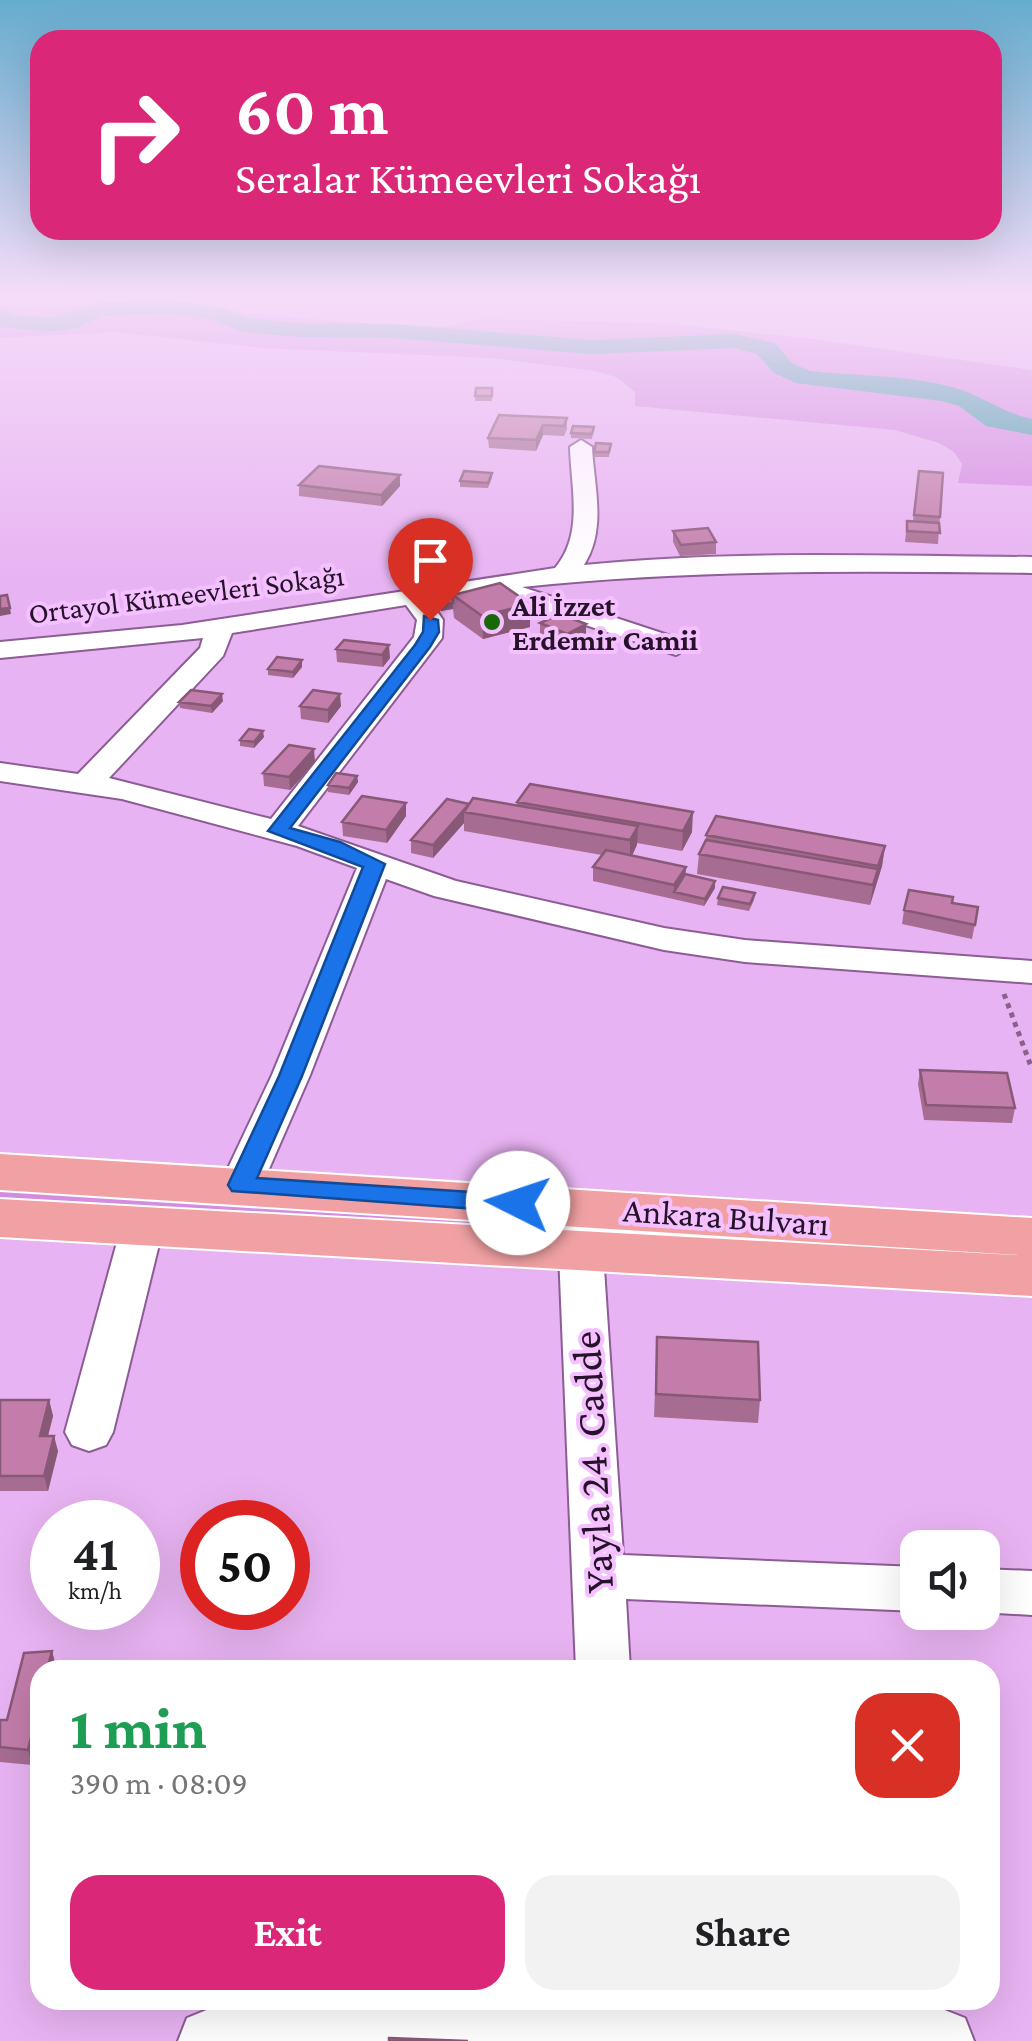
<!DOCTYPE html>
<meta charset="utf-8">
<style>
body{margin:0;font-family:"Crimson Pro",serif;background:#f2f2f2;color:#202124;height:100vh;display:flex;flex-direction:column;font-size:38px;white-space:nowrap}
*{box-sizing:border-box;margin:0}
p{font-size:32px;color:#757577}
.icon{flex:none;width:55px;height:55px;fill:none;stroke:currentColor;stroke-width:2;stroke-linecap:round;stroke-linejoin:round}
.map{position:relative;flex:1;overflow:hidden}
.panel{position:absolute;left:30px;top:1660px;width:970px;height:350px;display:flex;flex-direction:column;background:#fff;border-radius:30px;box-shadow:0 10px 40px #0002}
.panel>*{flex:none}
.hud{position:absolute;left:30px;top:30px;width:972px;height:210px;border-radius:30px;box-shadow:0 10px 40px #0002;background:#db2777;color:#fff;overflow:hidden}
.buttons{position:absolute;left:900px;top:1530px;display:grid;gap:20px}
.buttons a{display:grid;place-items:center;width:100px;height:100px;border-radius:20px;background:#fff;box-shadow:0 10px 40px #0002;font-size:50px}
.speed{position:absolute;left:30px;top:1500px;display:flex;gap:20px;font-size:50px;font-weight:700;text-align:center}
.speed>*{display:grid;place-content:center;width:130px;height:130px;border-radius:50%;background:#fff;box-shadow:0 10px 40px #0002;line-height:1}
.speed small{font-size:25px;font-weight:400}
.speed .limit{border:15px solid #d22;background:#fff;color:#111}
.pin{position:absolute;display:grid;place-items:center;width:85px;height:85px;color:#fff;margin:-102px -42px;border-radius:50% 50% 50% 0;rotate:-45deg;box-shadow:0 0 10px #0007}
.pin .icon{rotate:45deg}
.me{position:absolute;width:110px;margin:-55px;rotate:274deg;stroke-linejoin:round;filter:drop-shadow(0 0 8px #0008)}
.turn{display:flex;align-items:center;gap:35px;height:210px;padding:0 40px;font-size:45px}
.turn .icon{width:130px;height:130px;stroke-width:2.5}
.turn b{display:block;font-size:70px;line-height:85px}
.round{display:grid;place-items:center;flex:none;width:105px;height:105px;border-radius:30px;background:#f2f2f2}
.overview{display:flex;align-items:center;justify-content:space-between;height:170px;padding:0 40px}
h1{font-size:60px;font-weight:700;line-height:75px;color:#1e9e55}
.primary-button{display:flex;gap:20px;margin-top:auto;padding:20px 40px}
.primary-button a{flex:1;height:115px;border-radius:30px;background:#db2777;color:#fff;font-size:40px;font-weight:700;line-height:115px;text-align:center}
.primary-button a+a{background:#f2f2f2;color:#202124}
.map>svg:first-child{display:block}
.green{fill:#d48ce1}
.lines{fill:none;stroke-linecap:round;stroke-linejoin:round}
.river{fill:#44a1a7;fill-rule:evenodd}
.minor-casing{stroke:#8c5c95;stroke-width:4}
.major-casing{stroke:#fff;stroke-width:4}
.path{stroke:#86628c;stroke-width:5;stroke-dasharray:5 5;stroke-linecap:butt}
.minor{fill:#fff;fill-rule:evenodd}
.major{fill:#f1a1a3;fill-rule:evenodd}
.wall{fill:#a76c92}
.shaded-wall{fill:#885877}
.building{fill:#c27daa;stroke:#885877;stroke-width:2.5}
.route{fill:#1a73e8;stroke:#114b97;stroke-width:2.5}
.poi-dot{fill:#186807;stroke:#f5c0ff;stroke-width:4}
.labels{text-anchor:middle;dominant-baseline:central;stroke-width:8;stroke-linejoin:round;paint-order:stroke}
.far-street-label{font-size:30px;fill:#261229;stroke:#f5c0ff}
.far-poi-label{font-size:30px;font-weight:bold;fill:#261229;stroke:#f5c0ff;text-anchor:start}
.street-label{font-size:35px;fill:#261229;stroke:#f5c0ff}
.near-street-label{font-size:42px;fill:#261229;stroke:#f5c0ff}
</style>
<div class="map">
<svg width="1032" height="2041" viewBox="0 0 1032 2041">
<rect width="100%" height="100%" fill="#e8b3f2"/>
<path class="green" d="M0 299 72 306 197 305 263 315 404 326H448L480 319 661 323 805 338 1032 370V486L958 483 962 464 954 452 939 443 895 430 635 406V392L616 377 595 371 490 358 262 348 116 332 0 338Z
M0 1188 1032 1248V1260L0 1199Z"/>
<g class="lines">
<path class="river" d="M169 300 214 306 248 318 298 323 394 324 591 340 734 334 775 343 792 363 810 371C856 376 908 375 952 387 982 395 1002 413 1032 419V435L986 426 959 406 942 401 796 383 774 373 757 354 734 348 591 354 394 338 298 337 244 332 209 319 169 314 102 316 77 328 50 332 0 327V307L16 315 50 318 102 302Z"/>
<g class="minor-casing">
<path id="minor" d="M581 440 592 447C594 487 607 529 584 565 732 550 884 556 1032 557V573C862 571 692 569 522 587L686 641 690 647 676 655 486 592 430 601 443 620 442 638 298 826 456 881 664 928 745 940 1032 961V983L745 962 664 950 434 896 386 879 310 1075 262 1185 256 1195 241 1199 226 1195 220 1185 272 1075 357 868 297 846 122 799 0 781V763L78 774 200 648 203 638 0 658V642L182 625 555 568C584 534 571 488 570 447ZM406 605 417 620 414 637 271 819 109 778 223 656 232 633Z
M143 1209 158 1214 164 1224 113 1432 106 1445 89 1451 72 1445 65 1432 122 1224 128 1214Z
M581 1238 596 1242 603 1253 623 1555 918 1567V1611L626 1599 630 1670H576L559 1253 566 1242Z
M982 1569 1032 1571V1615L980 1612Z
M231 2000H836L942 2009 965 2018 974 2041H178L187 2018Z"/>
</g>
<g class="major-casing">
<path id="major" d="M0 1154 1032 1218V1256L0 1190Z
M0 1199 1032 1256V1296L0 1237Z"/>
</g>
<path class="path" d="M1004 994 1032 1069"/>
<use href="#minor" class="minor"/>
<use href="#major" class="major"/>
</g>
<path class="wall" d="M476 388H492V401H475Z
M567 418V429L564 436 543 435 536 451 489 448 488 438Z
M594 427 592 439 571 438V433Z
M610 449 609 457H594V452Z
M919 471 943 473 938 544 905 542 907 521H913Z
M492 473V478L488 488 460 487V481Z
M400 475V486L382 506 299 496V485Z
M673 531 716 542V554L680 556 673 542Z
M452 595 530 604V627L483 639 454 618 453 609 441 611 435 604V598Z
M540 623 586 624V636L567 646 540 635Z
M344 640 390 658 383 667 337 662 336 649Z
M302 660V667L293 678 268 675V669Z
M223 701 212 713 180 708 179 702Z
M300 706H341L328 723 301 719Z
M264 737 254 748 240 746V740Z
M315 762 290 790 264 786 263 773Z
M357 776 358 782 349 795 328 792V785Z
M517 802 692 832 682 851 637 843 632 856 686 867 685 874 715 881V888L704 906 593 881V867L602 855 464 831V823L433 858 411 853V840L469 804 517 805Z
M406 816 387 843 343 836 342 822Z
M706 835 885 846 882 866 870 905 697 874 699 854 706 840Z
M755 893 754 900 749 911 717 905 718 898Z
M952 903 978 907 972 939 902 924 904 910Z
M920 1070 1015 1108 1012 1123 924 1120 918 1084Z
M657 1337 760 1400 758 1423 654 1417Z
M0 1400H49L53 1416 48 1436 58 1451 48 1491H0Z
M52 1651 56 1667 55 1670H40V1733L32 1765 0 1762V1720H7L24 1653Z"/>
<path class="shaded-wall" d="M543 425V435L536 451V440Z
M400 475V486L382 506 381 495Z
M453 603V609L441 611 440 605Z
M530 604V627L483 639 482 616Z
M10 608 11 614 0 616V609Z
M586 624V636L567 646V634Z
M389 645 390 658 383 667 382 655Z
M302 660V667L293 678V672Z
M222 694 223 701 212 713 211 706Z
M340 694 341 706 328 723V710Z
M263 731 264 737 254 748V742Z
M314 749 315 762 290 790 289 777Z
M357 776 358 782 349 795V788Z
M406 803V816L387 843 386 830Z
M469 804 464 812V823L433 858V845Z
M693 812 692 832 682 851 683 831Z
M638 826 637 845 630 860V840Z
M885 846 882 866 870 905 873 885Z
M686 867 685 881 674 892V899V885Z
M715 881V888L704 906 705 899Z
M49 1400 53 1416 44 1451 40 1436Z
M54 1436 58 1451 48 1491 44 1476Z
M52 1651 56 1667 55 1670H47Z
M40 1700V1733L32 1765 28 1750Z"/>
<path class="building" d="M476 388H492V396H475Z
M499 415 567 418 564 426 543 425 536 440 488 438Z
M573 426 594 427 592 434 571 433Z
M596 443 611 444 609 452H594Z
M319 466 400 475 381 495 299 485Z
M464 471 492 473 488 483 460 481Z
M919 471 943 473 940 517 914 515Z
M907 521 939 523 940 533 907 531Z
M708 528 716 542 681 545 673 531Z
M500 583 530 604 482 616 453 595Z
M7 595 10 608 0 609V596Z
M452 595 453 603 440 605 435 598Z
M560 614 586 624 567 634 540 623Z
M344 640 389 645 382 655 336 649Z
M277 657 302 660 293 672 268 669Z
M191 690 222 694 211 706 179 702Z
M313 690 340 694 328 710 300 706Z
M249 729 263 731 254 742 240 740Z
M289 745 314 749 289 777 263 773Z
M336 773 357 776 349 788 328 785Z
M530 784 693 812 683 831 517 802Z
M362 796 406 803 386 830 342 822Z
M473 798 638 826 630 840 464 812Z
M447 799 469 804 433 845 411 840Z
M716 816 885 846 878 866 706 835Z
M706 840 878 869 873 885 699 854Z
M606 850 686 867 674 885 593 867Z
M685 874 715 881 705 899 674 892Z
M723 887 755 893 750 904 718 898Z
M909 890 953 897 952 903 978 907 975 925 904 910Z
M920 1070 1007 1073 1015 1108 926 1105Z
M657 1337 758 1342 760 1400 656 1394Z
M0 1400H49L40 1436H54L44 1476H0Z
M52 1651 47 1670H40V1700L28 1750 0 1747V1720H7L24 1653Z
M990 1742 995 1767H990Z
M389 2038 468 2041H389Z"/>
<linearGradient id="sky" x2="0" y2="1"><stop stop-color="#66acce"/><stop offset="0.51" stop-color="#f5ddf9"/><stop offset="1" stop-color="#f5ddf9" stop-opacity="0"/></linearGradient>
<rect width="1032" height="580" fill="url(#sky)"/>
<path class="route" d="M424 616 438 620 439 632 430 647 290 828 340 842 385 864 302 1076 257 1178 518 1195 531 1203 518 1212 232 1191 228 1185 279 1076 363 867 268 831 415 645 423 632Z"/>
<circle class="poi-dot" cx="492" cy="622" r="10"/>
<g class="labels">
<g class="far-street-label">
<text transform="translate(186 594) rotate(-7)">Ortayol Kümeevleri Sokağı</text>
</g>
<g class="far-poi-label">
<text x="512" y="605">Ali İzzet<tspan x="512" dy="34">Erdemir Camii</tspan></text>
</g>
<g class="street-label">
<text transform="translate(726 1217) rotate(4)">Ankara Bulvarı</text>
</g>
<g class="near-street-label">
<text transform="translate(592 1462) rotate(-93)">Yayla 24. Cadde</text>
</g>
</g>
</svg>
<div class="buttons">
<a><svg class="icon" aria-label="sound" viewBox="0 0 24 24"><path d="M4 9h4l5-4v14l-5-4H4zM17 9q2 3 0 6"/></svg></a>
</div>
<div class="speed"><div>41<small>km/h</small></div><div class="limit">50</div></div>
<div class="pin" style="left:430px;top:620px;background:#d93025"><svg class="icon" aria-label="arrive" viewBox="0 0 24 24"><path d="M6 21V4h12l-3 4 3 4H6"/></svg></div>
<svg class="me" style="left:518px;top:1203px" viewBox="-20 -20 40 40"><circle r="19" fill="#fff"/><path d="M0-13L10 11 0 6-10 11z" fill="#1a73e8"/></svg>
<div class="hud">
<div class="turn"><svg class="icon" aria-label="right" viewBox="0 0 24 24"><path d="M7 20v-9h11M14 6l5 5-5 5"/></svg><div><b>60 m</b>Seralar Kümeevleri Sokağı</div></div>
</div>
<section class="panel">
<div class="overview"><div><h1>1 min</h1><p>390 m · 08:09</p></div><a class="round" style="background:#d93025;color:#fff"><svg class="icon" aria-label="close" viewBox="0 0 24 24"><path d="M6 6l12 12M18 6L6 18"/></svg></a></div>
<div class="primary-button"><a>Exit</a><a>Share</a></div>
</section>
</div>
